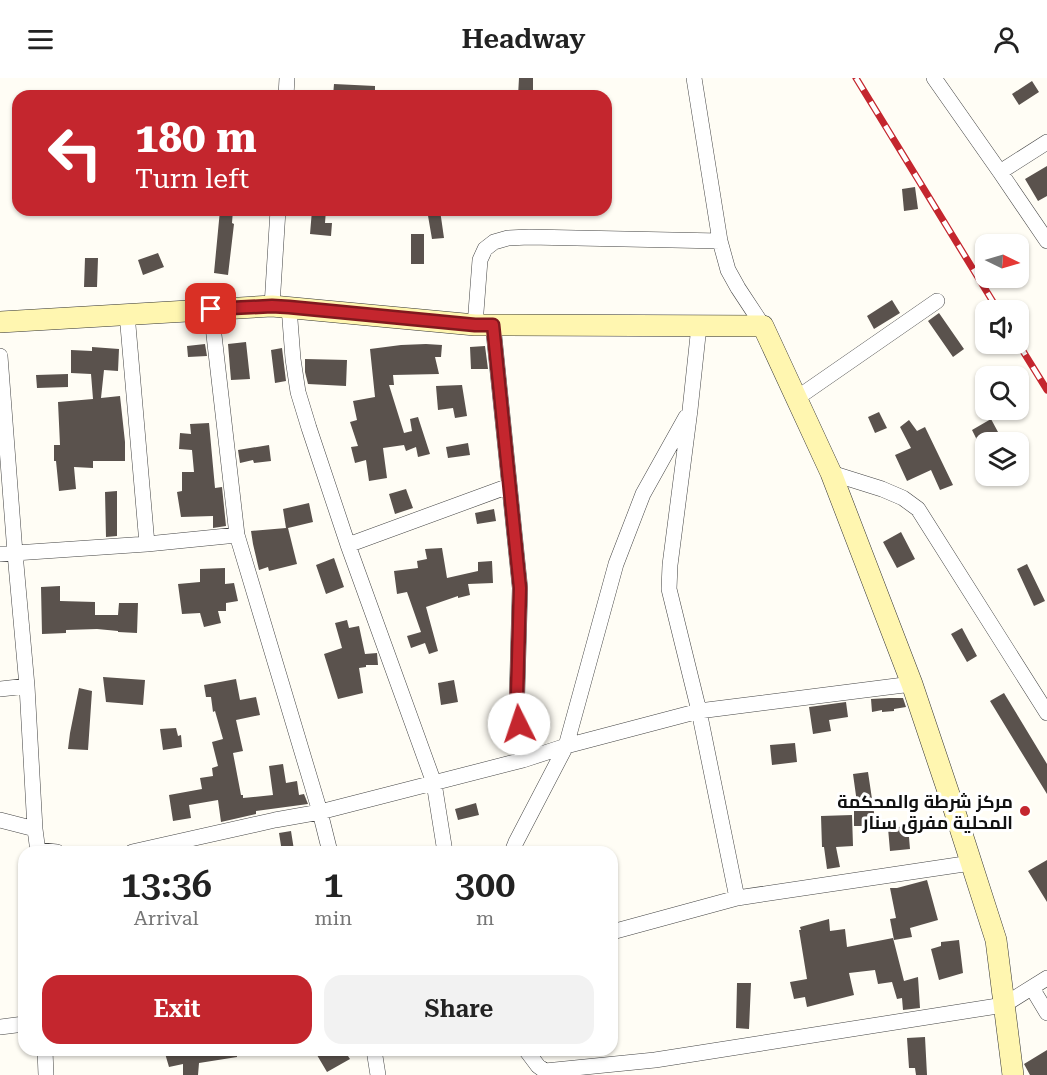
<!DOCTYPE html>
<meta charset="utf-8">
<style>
body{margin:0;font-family:"Roboto Serif",Cairo,serif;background:#f2f2f2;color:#222;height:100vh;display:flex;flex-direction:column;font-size:22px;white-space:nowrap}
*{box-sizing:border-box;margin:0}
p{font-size:20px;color:#767676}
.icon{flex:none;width:33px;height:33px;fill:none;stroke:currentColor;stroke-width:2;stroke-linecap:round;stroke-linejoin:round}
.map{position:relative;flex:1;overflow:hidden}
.details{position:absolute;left:18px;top:768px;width:600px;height:210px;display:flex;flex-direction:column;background:#fff;border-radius:18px;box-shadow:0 2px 4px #0004}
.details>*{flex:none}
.guide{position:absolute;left:12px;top:12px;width:600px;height:126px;border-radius:18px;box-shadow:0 2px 4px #0004;background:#c4262e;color:#fff;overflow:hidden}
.needle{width:39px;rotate:95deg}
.fabs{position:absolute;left:975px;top:156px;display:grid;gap:12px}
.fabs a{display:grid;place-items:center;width:54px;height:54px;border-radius:12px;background:#fff;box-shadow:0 2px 4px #0004;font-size:30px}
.pin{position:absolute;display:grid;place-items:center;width:51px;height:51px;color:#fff;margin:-26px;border-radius:12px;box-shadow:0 3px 9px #0006}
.me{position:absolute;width:66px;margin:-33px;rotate:356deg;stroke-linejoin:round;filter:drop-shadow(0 0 4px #0008)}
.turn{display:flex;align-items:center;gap:21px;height:126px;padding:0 24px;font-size:27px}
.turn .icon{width:78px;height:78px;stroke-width:2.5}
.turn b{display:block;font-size:42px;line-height:51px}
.eta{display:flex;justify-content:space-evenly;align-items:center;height:102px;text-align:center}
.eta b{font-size:36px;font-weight:600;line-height:42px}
.primary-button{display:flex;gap:12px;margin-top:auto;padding:12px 24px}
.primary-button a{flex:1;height:69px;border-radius:18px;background:#c4262e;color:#fff;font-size:24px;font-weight:600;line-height:69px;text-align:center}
.primary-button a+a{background:#f2f2f2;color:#222}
header{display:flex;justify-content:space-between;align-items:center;height:78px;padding:0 24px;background:#fff;font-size:27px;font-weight:600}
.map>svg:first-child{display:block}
.building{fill:#5a524d}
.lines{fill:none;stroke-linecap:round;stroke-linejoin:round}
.street-casing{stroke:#444;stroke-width:16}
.secondary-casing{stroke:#333;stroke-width:22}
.street{stroke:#fff;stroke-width:15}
.secondary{stroke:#fff6b0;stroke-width:21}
.rail-casing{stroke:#c4262e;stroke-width:7}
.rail{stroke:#fff;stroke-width:4.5;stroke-dasharray:14;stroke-linecap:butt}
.route-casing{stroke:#7f191e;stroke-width:15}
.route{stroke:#c4262e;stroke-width:10}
.poi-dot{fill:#c4262e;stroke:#fff;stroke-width:2}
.labels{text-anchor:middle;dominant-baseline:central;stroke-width:6;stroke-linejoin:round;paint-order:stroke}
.poi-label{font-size:18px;font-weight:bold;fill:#111;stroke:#fff;text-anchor:end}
</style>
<header><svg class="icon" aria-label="menu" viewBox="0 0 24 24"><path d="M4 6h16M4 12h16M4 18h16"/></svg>Headway<svg class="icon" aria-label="person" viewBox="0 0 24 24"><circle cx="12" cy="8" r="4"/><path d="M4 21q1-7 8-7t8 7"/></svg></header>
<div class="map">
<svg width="1047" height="997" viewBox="0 0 1047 997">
<rect width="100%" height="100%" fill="#fffdf5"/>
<path class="building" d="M519 0H533V18H518Z
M1032 3 1039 14 1019 27 1012 16Z
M334 6 375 8V18H333Z
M1047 88V118L1038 123 1025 101Z
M915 109 918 131 904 133 902 111Z
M220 132H233L232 145 234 146 228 197 214 195Z
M312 132H326L325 145H332L331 158 310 156Z
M427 132H440L444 160 432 161Z
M411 156H424V186H411Z
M158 175 164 189 143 197 138 182Z
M85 180H98L97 209H84Z
M892 222 900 235 874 251 867 238Z
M939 235 964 271 953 279 928 243Z
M246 264 250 301 231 302 228 266Z
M205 266 207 278 188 279 187 268Z
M426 266 442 267 441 279H435L439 296 393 297 394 307H389L404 355 412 353 410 341 418 339 430 376 418 379 416 369 406 373 404 367 383 370 387 400 369 403 366 382 355 385 351 369 358 368 350 344 357 342 353 323 375 319 370 271 401 267Z
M485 268 488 291H471L470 269Z
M92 269 119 271 118 293 104 292 101 320 120 318 125 364V383H93V390L74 389 76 411 59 413 56 383H54V367H60L58 324 93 321 91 296 71 295V272L92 273Z
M282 270 286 303 275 305 271 272Z
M305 281 347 282 346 308 308 306 305 294Z
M68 296V309L37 310 36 297Z
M462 307 467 338 455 340 453 330 438 332 436 308Z
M879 334 887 350 875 355 868 339Z
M991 341 998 354 978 364 972 352Z
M909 342 917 353 925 349 953 407 940 412 931 392 907 403 895 377 911 370 900 349Z
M209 345 215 410 222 409 226 448 213 450V438L181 439 177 414 182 413V394H194L192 372 179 371 180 355 191 356 190 346Z
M468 365 470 377 448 380 446 369Z
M269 367 271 383 254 385 253 382 240 385 238 372Z
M406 411 413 430 395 436 389 416Z
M117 413V458L106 459 105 414Z
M309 425 313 444 288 450 297 486 269 493 268 489 259 492 253 466 251 453 286 450 283 431Z
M494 431 496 443 477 446 475 435Z
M901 454 915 481 897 490 883 464Z
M442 470 447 500 478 493V484L492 483 493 505 468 506 470 517 458 520V518L426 529 438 573 429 576 425 565 411 570 407 558 421 554 407 514 397 516 394 493 418 490 417 483 427 481 425 471Z
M334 480 344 509 326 516 316 487Z
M1027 486 1045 523 1034 528 1017 491Z
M225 490V506L234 505 238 523 226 525V533H218L221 545 204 549 200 535 182 536 178 506 200 504V491Z
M60 508V523L95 524V537H118L119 525H138L137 555 118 554V553L97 551 66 552V555L42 556 41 509Z
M347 542 349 550 359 548 365 576 377 575 378 587H366V589L359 590 363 615 338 621 324 576 342 570 335 545Z
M962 550 977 578 967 584 951 556Z
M103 599 145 602 143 627 106 624Z
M236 601 240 622 256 619 260 637 236 642 243 673 233 675 241 717H243V720L273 717 269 688 283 686 286 705 297 703 299 717 304 716 308 726 256 733V736L221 744 218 722 189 727 191 740 173 743 169 717 202 711 200 700 213 698 212 690 218 688 212 664 223 661 215 633 213 634 211 619H206L204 607Z
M454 602 458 624 441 627 438 605Z
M79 610 92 613 88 672 68 671 70 655Z
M1004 615 1047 686V716L990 623Z
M889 620H903L906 629 894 631V633L882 634V632L872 634 871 621Z
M846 624 848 639 829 642 831 653 813 656 809 629Z
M176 650 178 658 181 657 182 669 163 672 160 651Z
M795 665 797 684 772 687 770 667Z
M868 694 876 748H854V733L858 732 853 696Z
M476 725 479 737 458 742 455 731Z
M852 737 853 768 836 769 840 789 827 791 824 769H822L821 738Z
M908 748 910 771 890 773 888 750Z
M291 753 294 772 282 774 279 755Z
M1047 782V824L1028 793Z
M927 802 938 842 910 850 912 859 894 862 890 841 896 840 890 810H897Z
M829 841 830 853 845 851 847 869 893 860 904 903 918 899 920 930 903 932 902 920 897 921 892 904 878 906 875 892 849 895 854 917 807 929 805 919 794 921 790 904 807 901 799 852H801L800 849Z
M959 862 963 895 939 902 931 871 941 868V864Z
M737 905H751L749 951 736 950Z
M925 959 927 997H916L915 990H909L907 960Z
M164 972H237V979L199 985 198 997H183V986L169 989Z
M314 972H344L350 981 327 994Z
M1047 972V997H1030L1024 986Z"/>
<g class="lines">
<g class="street-casing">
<path id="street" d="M694 0 720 163 728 192 738 210 763 248
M934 0 1000 94 1047 163
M286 18 287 0
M1000 94 1047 64
M272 228 278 132
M289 229 293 281 298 314 309 350 348 467 434 705 445 774
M211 231 237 457 320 734 330 774
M127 236 147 466
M475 247 480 182 485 171 494 164 508 160 529 159 720 163
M493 247 520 510 517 618 523 682
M699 248 690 332 670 487 669 511 699 633 737 820
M0 278 15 475 27 608 35 751 38 774
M797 320 937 223
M831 395 882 411 903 420 918 431 1047 635
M348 467 509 408
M0 476 147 466 237 457
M0 611 27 608
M0 742 35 751
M38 772 57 774
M132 774 275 742 320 734 523 682 566 668 699 633 912 606
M512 774 516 764 566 668 616 486 643 416 686 339
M612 854 737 820 971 785
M1032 910 1047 935
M0 949 24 946
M45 972 46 997
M374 972 378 997
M526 972 538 988 545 993 655 982 1004 927 1047 900"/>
</g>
<g class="secondary-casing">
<path id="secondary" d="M0 244 272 228 475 247 763 248 831 395 912 606 953 728 996 862 1013 997"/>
</g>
<use href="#street" class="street"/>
<use href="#secondary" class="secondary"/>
<g class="rail-casing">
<path id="rail" d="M856 0 998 232
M1018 265 1047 312"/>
</g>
<use href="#rail" class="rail"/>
</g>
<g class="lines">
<g class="route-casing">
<path id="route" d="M211 231 272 228 289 229 475 247H493L520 510 517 618 519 646"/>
</g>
<use href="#route" class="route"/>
</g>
<circle class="poi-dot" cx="1025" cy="733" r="6"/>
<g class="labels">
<g class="poi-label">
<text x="1013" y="723">مركز شرطة والمحكمة<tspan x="1013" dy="21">المحلية مفرق سنار</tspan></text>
</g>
</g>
</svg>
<div class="fabs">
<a><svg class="needle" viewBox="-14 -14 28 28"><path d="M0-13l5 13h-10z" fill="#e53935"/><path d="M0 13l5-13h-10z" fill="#767676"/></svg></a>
<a><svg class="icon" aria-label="sound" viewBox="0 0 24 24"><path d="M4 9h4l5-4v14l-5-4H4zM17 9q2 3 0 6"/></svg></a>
<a><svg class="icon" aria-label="search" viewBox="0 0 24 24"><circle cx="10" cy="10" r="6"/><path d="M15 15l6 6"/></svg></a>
<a><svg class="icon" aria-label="layers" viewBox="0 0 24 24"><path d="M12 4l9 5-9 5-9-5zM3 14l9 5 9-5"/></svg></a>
</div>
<div class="pin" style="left:211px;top:231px;background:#d93025"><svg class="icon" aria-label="arrive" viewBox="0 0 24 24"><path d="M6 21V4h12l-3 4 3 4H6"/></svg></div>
<svg class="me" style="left:519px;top:646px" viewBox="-20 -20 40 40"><circle r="19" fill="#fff"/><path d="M0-13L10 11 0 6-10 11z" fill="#c4262e"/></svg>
<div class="guide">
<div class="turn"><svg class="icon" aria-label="left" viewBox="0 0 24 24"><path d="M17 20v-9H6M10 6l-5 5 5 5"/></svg><div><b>180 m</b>Turn left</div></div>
</div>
<section class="details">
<div class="eta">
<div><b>13:36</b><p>Arrival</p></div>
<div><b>1</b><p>min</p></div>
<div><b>300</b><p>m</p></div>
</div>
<div class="primary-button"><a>Exit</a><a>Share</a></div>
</section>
</div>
